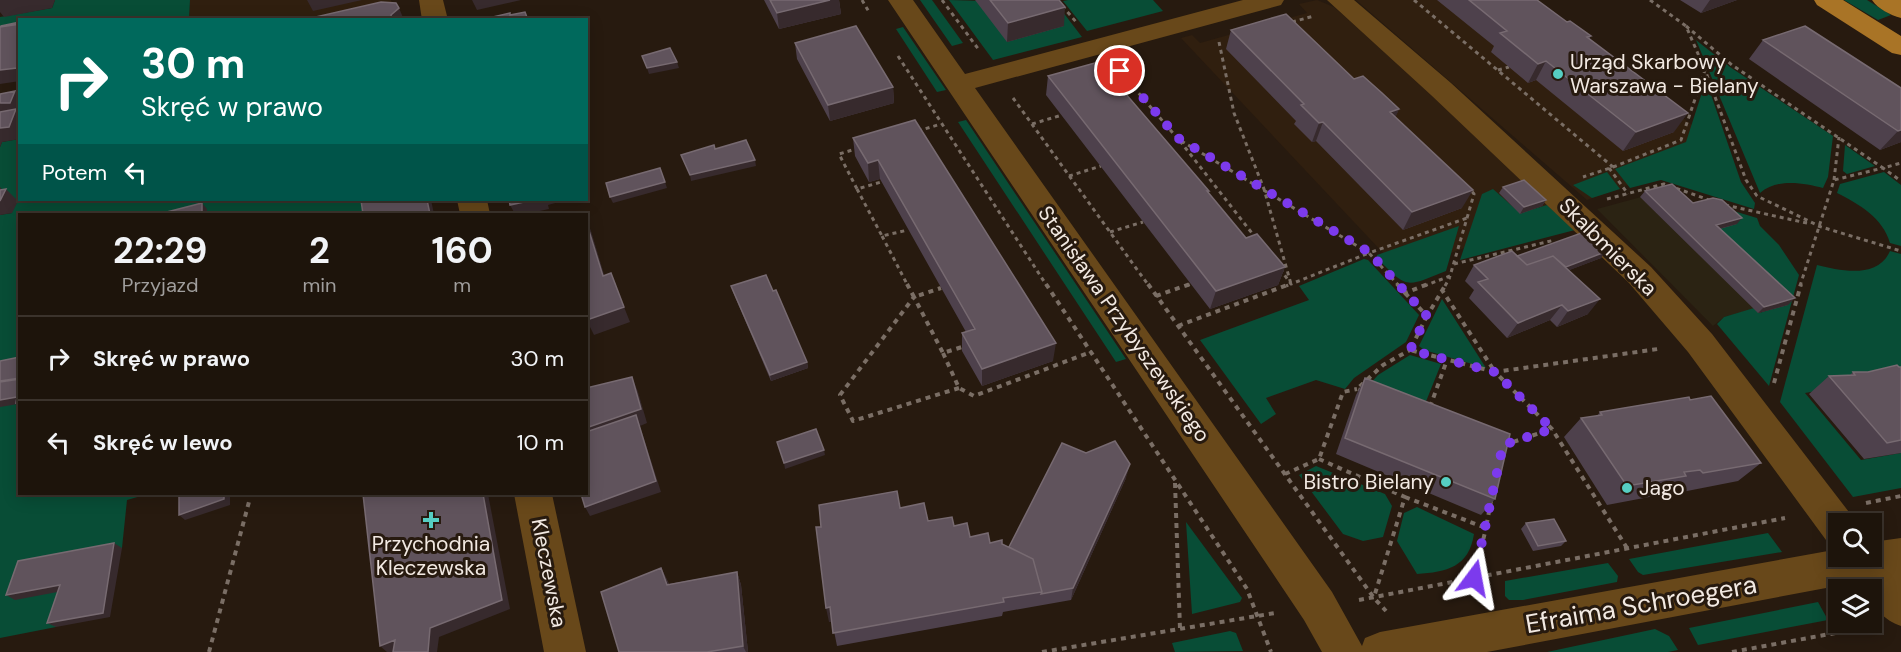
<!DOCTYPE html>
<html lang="pl">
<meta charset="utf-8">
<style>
body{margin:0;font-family:"DM Sans",sans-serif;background:#251d14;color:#f1f3f6;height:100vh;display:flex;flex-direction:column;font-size:22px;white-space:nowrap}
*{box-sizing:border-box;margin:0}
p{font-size:20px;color:#a09e9d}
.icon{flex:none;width:33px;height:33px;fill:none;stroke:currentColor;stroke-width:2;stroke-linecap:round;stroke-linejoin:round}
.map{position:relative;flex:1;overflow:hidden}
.sheet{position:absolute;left:18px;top:213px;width:570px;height:282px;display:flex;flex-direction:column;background:#1d140b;border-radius:0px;box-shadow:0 3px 15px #0003,0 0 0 2px #3b332c}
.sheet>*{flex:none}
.hud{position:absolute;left:18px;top:18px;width:570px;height:183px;border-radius:0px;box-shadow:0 3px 15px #0003,0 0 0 2px #3b332c;background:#00695c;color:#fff;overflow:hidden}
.tools{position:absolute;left:1828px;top:513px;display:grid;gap:12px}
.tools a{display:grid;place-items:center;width:54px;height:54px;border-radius:0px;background:#1d140b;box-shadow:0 3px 15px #0003,0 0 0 2px #3b332c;font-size:30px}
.pin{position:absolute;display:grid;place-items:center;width:51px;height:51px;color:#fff;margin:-26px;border:3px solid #fff;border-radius:50%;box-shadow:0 2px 6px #0007}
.me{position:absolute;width:66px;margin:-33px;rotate:13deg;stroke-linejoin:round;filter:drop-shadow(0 0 4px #0008)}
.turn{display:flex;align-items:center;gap:21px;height:126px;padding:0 24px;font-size:27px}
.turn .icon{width:78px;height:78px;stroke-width:2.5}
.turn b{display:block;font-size:42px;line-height:51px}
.then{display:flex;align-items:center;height:57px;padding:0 24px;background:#0003;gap:12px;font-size:22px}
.eta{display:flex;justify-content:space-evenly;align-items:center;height:102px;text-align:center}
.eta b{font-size:36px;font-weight:700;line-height:42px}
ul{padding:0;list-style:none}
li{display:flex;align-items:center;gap:18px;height:84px;padding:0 24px;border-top:2px solid #3b332c}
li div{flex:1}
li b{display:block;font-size:22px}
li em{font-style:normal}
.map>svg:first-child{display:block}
.built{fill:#301f0f}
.industrial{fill:#2b2313}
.green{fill:#084d36}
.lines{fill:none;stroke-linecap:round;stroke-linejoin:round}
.path-far1{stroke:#7a6e65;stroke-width:3;stroke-dasharray:4 4;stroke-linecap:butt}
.path{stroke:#7a6e65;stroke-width:4;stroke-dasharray:5 5;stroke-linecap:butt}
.minor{fill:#68481a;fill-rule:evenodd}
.major{fill:#a97426;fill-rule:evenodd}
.wall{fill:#4e414c}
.shaded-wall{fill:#372a2d}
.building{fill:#60535c;stroke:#776a71;stroke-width:1.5}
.route{stroke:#7c3aed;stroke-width:10;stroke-dasharray:0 18}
.poi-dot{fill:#56cec2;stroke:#271a0f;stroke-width:2}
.labels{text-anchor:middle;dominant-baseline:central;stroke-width:6;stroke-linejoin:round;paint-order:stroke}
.poi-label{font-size:21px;fill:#f2e9e2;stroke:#271a0f;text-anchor:start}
.street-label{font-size:21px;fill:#f2e9e2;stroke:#271a0f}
.near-street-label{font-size:26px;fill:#f2e9e2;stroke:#271a0f}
</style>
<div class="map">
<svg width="1901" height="652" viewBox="0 0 1901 652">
<rect width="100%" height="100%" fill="#271a0f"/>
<path class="built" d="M190 0H391L392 6 334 19 189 20Z
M1317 0 1334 7 1458 116 1556 213 1401 272 1181 38 1192 35 1200 43 1307 13 1299 4Z
M1356 0H1528L1725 150 1587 200Z"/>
<path class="industrial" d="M1667 190 1788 305 1758 313 1753 309 1724 317 1713 326 1597 209Z"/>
<path class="green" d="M55 0H190L189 19 20 20 19 30 0 41V17L52 8Z
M920 0H932L963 43 952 46Z
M949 0 1056 3 1082 37 993 60Z
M1068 0H1153L1163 11 1087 31 1063 1Z
M1844 0H1867L1891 15 1878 20Z
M903 27 946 90 937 92 896 29Z
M1696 40 1730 67 1833 136 1828 177 1823 188C1804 183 1777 178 1760 193Z
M1706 80 1741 182 1755 203 1754 209 1661 180 1630 188 1615 169 1686 142Z
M966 120 1126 359 1116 362 958 122Z
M19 139 20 200H367L369 214H20V494H148L127 500 122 548 27 566 68 590 56 627 0 638V215L12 213 0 194V147L2 142Z
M1845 145 1875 166 1847 174 1843 171Z
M1607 172 1620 189 1592 198 1573 185Z
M1884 172 1901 185V246L1890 243C1883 218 1859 204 1837 193L1840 184Z
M1493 189 1520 213 1547 205 1575 230 1460 260 1482 194Z
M1717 206 1757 218 1760 226 1779 245 1799 275 1769 386 1717 324 1724 317 1754 308 1759 313 1788 304 1711 231Z
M1459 226 1446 271C1406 287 1408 290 1377 258V255Z
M1890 251 1901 254V376L1805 393 1861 460 1901 453V488L1853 497 1780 402 1817 265C1841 271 1878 279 1890 251Z
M1364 259 1368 260 1419 315 1406 342 1354 378 1345 389 1316 380 1266 398 1276 414 1261 424 1200 340 1309 300 1299 286Z
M1442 299 1486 368 1424 350 1419 346Z
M1410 355 1441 364 1423 409 1368 386 1378 375Z
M1316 466 1385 494 1392 506 1383 537 1363 541 1343 534 1299 475Z
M1417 507 1474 534C1469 567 1447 572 1417 574L1397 541 1404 513Z
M1186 522 1242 598 1240 602 1192 614Z
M1768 533 1782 552 1643 575 1638 572 1629 559Z
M1608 563 1618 576 1617 582 1523 600H1509L1505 596V581Z
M1818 602 1828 620 1698 645 1689 628Z
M1655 629 1669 636 1678 650 1668 652H1547Z
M1230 631 1236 633 1243 651 1175 652 1172 643Z"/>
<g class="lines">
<path class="path-far1" d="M862 0 869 12
M942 0 979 50
M1057 0 1077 23
M1414 0 1613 167 1583 177
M1650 0 1686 26 1705 70
M1292 22 1314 16
M1686 26 1732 65 1883 168 1901 163
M1219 42 1234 113 1264 189 1291 284 1286 286
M898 56 1047 286
M1118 69 1178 139 1369 253
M1498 70 1509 67
M1013 98 1149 286
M1032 124 1062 115
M918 131 941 124
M1180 141 1255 237
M859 148 839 154 857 189 881 182
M1613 167 1681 140 1705 70 1746 180 1757 196 1819 226
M1609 168 1628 194
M1069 176 1101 166
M1834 180 1839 137
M857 189 882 236 908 230
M1607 199 1664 184 1712 201
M1725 205 1811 224
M1467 218 1474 194 1470 189
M1818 226 1901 251
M1110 232 1143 222
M882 236 908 286
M1454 264 1555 240
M1280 269 1291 284 1369 253
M1186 286 1191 284
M1399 286 1369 253 1467 218
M1424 286 1450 276 1467 218
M1445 286 1450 277
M1800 286 1834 180 1883 168 1901 181"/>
<path class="path" d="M907 284 914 297 941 288
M1046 284 1247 589 1271 652
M1148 284 1374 598 1386 611
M1397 284 1405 293 1428 284
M1405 293 1427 316 1446 284
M1156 296 1190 284
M1427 316 1410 350 1495 372 1442 290
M1178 326 1290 284
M943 353 959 388 974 396 1091 352
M1774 383 1801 284
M959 388 853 421 840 395 914 297 943 353 965 346
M1363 391 1357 389 1383 365 1410 350
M1430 407 1447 360
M1504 445 1552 429
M1319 459 1405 497 1374 597
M1285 474 1319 459 1343 392 1357 389
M1175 483 1180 629
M1405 497 1486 528 1491 501
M1866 503 1901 496
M1627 548 1552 429 1495 372 1658 349
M1474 578 1486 528
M1359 600 1785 518
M209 652 250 498
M1042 652 1275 613
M1732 652 1868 627"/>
<path class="minor" d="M419 0H443L448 20H422Z
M888 0H913L965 74 1243 0H1284L1281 5 975 88 1332 592 1362 646 1365 638 1380 632 1839 549V556H1872V542L1901 538V626C1884 620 1872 608 1872 590H1863L1858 582 1487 652H1322L1304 620Z
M1327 0H1354L1451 83 1651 267 1712 334 1852 516 1856 524H1839V545L1826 540 1688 352 1629 283 1431 95Z
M457 200H487L490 214H460Z
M514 494H552L586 652H544Z"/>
<path class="major" d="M1814 0H1843L1901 36V55L1892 53 1817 5Z
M1872 0H1901V18C1890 15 1878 9 1872 0Z"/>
</g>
<path class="wall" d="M764 0H839L841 14 779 29Z
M975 0H1059L1064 26 1007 42Z
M1437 0H1537L1567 22 1591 36 1589 39 1674 132 1623 151 1536 80 1528 83 1491 52 1494 46Z
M1680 0H1737L1701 13Z
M1231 30 1354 79 1399 109 1395 117 1462 208 1403 230 1316 141 1312 142 1294 124 1296 121 1226 49Z
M1763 40 1901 88V142L1880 150 1749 59Z
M795 43 893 87 894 103 830 121 797 59Z
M1048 76 1129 83 1127 95 1209 191 1208 193 1246 238 1285 267 1278 285 1210 309 1046 95Z
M915 120 1053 361 982 386 962 351V333L966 332 880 179 869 182 855 156 853 138Z
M1503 187 1546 200 1542 206 1520 214 1499 193Z
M1645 191 1693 203 1737 224 1720 229 1788 305 1758 313 1640 197Z
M1605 252 1601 258 1569 270 1588 314 1557 327 1550 320 1507 338 1469 298 1474 290 1465 281 1474 265 1517 256Z
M731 286 807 362 808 368 771 381 733 292Z
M1899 367H1901V453L1864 459 1809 394 1829 376 1850 375 1853 372H1868Z
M1365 378 1495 499 1481 515 1336 454 1356 395Z
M1690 400 1761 463 1738 481 1682 492 1679 488 1671 490 1665 494 1607 505 1564 437 1581 418 1597 416 1600 412Z
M1126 478 1071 600 1003 612 1002 616 837 646 832 621 829 622 900 508 928 521 954 526 970 537 990 543 1002 544 1009 547Z
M1526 523 1566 541 1561 546 1533 551 1521 529Z
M661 568 669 584 737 572 741 585 748 652H619Z"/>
<path class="shaded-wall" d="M0 0H55L52 8 4 17 0 12Z
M307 0H362L313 11Z
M472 0H521L477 10Z
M830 0H839L841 14 779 29 777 13Z
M1710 0H1737L1701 13Z
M1065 7 1064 26 1007 42 1008 23Z
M399 8 404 20H392L391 15Z
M20 60V81L0 84V70Z
M1546 61 1536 80 1528 83 1538 64Z
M677 62 679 68 649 74 647 68Z
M1129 83 1126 102 1119 86Z
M893 87 894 103 830 121 828 105Z
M15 91 20 96V99L16 109 20 113V139L2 142 0 147V104Z
M1399 109 1391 128 1390 112Z
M1688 113 1674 132 1623 151 1636 132Z
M1323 122 1316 141 1312 142 1319 123Z
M1901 130V142L1880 150 1898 131Z
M755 160 756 166 691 181 690 175Z
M878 160 880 179 869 182 868 163Z
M665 182 667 188 613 203 610 197Z
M0 187 4 192 6 189 18 201 12 213 0 215Z
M1473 190 1462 208 1403 230 1412 212Z
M427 200H431L434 214H430Z
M533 200H566L548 205 549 209 526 214H515L510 205Z
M1546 200 1542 206 1520 214 1524 207Z
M202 203 207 209V214H202Z
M1742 218 1737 224 1711 231 1716 225Z
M586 219 591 231 609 291 603 276Z
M1605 252 1601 258 1549 278 1553 272Z
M1285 267 1278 285 1210 309 1216 291Z
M1795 298 1788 305 1758 313 1764 307Z
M1600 299 1588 314 1557 327 1568 311Z
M1562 305 1550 320 1507 338 1518 323Z
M624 307 630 322 594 335 590 327 586 328V317Z
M1056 343 1053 361 982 386V369Z
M807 362 808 368 771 381 770 375Z
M632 377 638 392 647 423 640 426 661 492 590 516 585 507 586 428Z
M17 397 20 398V406L18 404 0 407V400Z
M824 450 825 455 785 469 784 463Z
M1130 464 1126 478 1071 600 1073 588Z
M224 494H240L230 497V505L185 520 179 515Z
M483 494H488L510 609 439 637 437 652H428L430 628Z
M114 543 122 548 110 617 56 627 47 623Z
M661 568 667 580 673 597 667 585Z
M737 572 741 585 748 652H746L743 646Z
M60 585 68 590 15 600 6 595Z
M830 607 834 621 829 622 826 608Z
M395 640 396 652H387L380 646Z"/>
<path class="building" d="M770 0H830L777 13Z
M990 0H1059L1065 7 1008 23Z
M1469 0H1537L1567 22 1570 21 1591 36 1587 37 1688 113 1636 132 1546 61 1538 64 1500 33 1507 31Z
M381 2 396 3 399 8 391 15 392 20H311V18Z
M525 12 528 20H480L510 13V15Z
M1286 14 1354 79 1363 76 1382 93 1399 109 1390 112 1473 190 1412 212 1323 122 1319 123 1301 105 1304 104 1231 30Z
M20 22V24L0 27 1 26Z
M20 24V60L17 68 0 70V27Z
M856 26 893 87 828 105 795 43Z
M1805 26 1901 88V130L1898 131 1763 40Z
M670 48 677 62 647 68 642 56Z
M1109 59 1129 83 1119 86 1209 191H1207L1246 238 1257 234 1285 267 1216 291 1048 76Z
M15 91 10 103H0V94Z
M16 109 9 127 0 128V112Z
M915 120 1056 343 982 369 962 333 975 329 878 160 868 163 853 138Z
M746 140 755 160 690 175 681 155 714 145 715 149Z
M660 168 665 182 610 197 606 183Z
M1524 180 1546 200 1524 207 1503 187Z
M1672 184 1693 203 1713 198 1722 200 1742 218 1716 225 1795 298 1764 307 1645 191Z
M6 189 0 201V190Z
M361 200H427L430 214H363Z
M509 200H533L510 205Z
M202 203V214H159Z
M586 221 603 276 611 273 624 307 587 320Z
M1584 232 1605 252 1566 267 1553 256 1527 265 1517 256Z
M1512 251 1527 265 1553 256 1600 299 1568 311 1562 305 1518 323 1478 282 1488 279 1474 265Z
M766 275 773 291 776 290 807 362 770 375 731 286Z
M20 357V378L0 381V361Z
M1897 365 1899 367H1901V440L1887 443 1829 376 1855 375 1853 372H1868Z
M632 377 641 409 586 428V388Z
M1365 378 1510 434 1495 499 1345 438Z
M20 379V402L16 403 17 397 0 400V382Z
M1711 396 1761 463 1703 473 1700 470 1684 472 1686 476 1627 486 1581 418 1602 415 1600 412 1689 397 1690 400Z
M636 415 656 481 585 507 581 494H586V432Z
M816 429 824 450 784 463 777 442Z
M1115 441 1130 464 1073 588 1041 594 1042 592 1033 559 1009 547 1062 443 1086 453Z
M897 491 900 508 924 503 928 521 952 517 954 526 967 523 970 537 988 533 990 543 1002 540V544L1033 559 1042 592 1003 598 1004 602 833 633 830 607 826 608 816 527H821L819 505Z
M179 494H224V499L179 515Z
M363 494H483L502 600 430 628 428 652H393L395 640 380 646Z
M1554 519 1566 541 1538 546 1526 523Z
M114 543 103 613 47 623 60 585 6 595 18 561Z
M661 568 667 585 737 572 743 646 707 652H619L601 592Z"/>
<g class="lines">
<path class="route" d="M1120 71 1178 138 1369 252 1427 316 1410 350 1495 372 1552 429 1503 445 1474 578"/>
</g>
<g class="poi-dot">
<circle cx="1558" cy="74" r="6"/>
<circle cx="1446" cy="482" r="6"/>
<circle cx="1627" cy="488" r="6"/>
<path d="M428 511h6v6h6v6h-6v6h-6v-6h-6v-6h6z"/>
</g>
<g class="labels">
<g class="poi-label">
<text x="1570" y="62">Urząd Skarbowy<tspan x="1570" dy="24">Warszawa - Bielany</tspan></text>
<text x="1434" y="482" text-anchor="end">Bistro Bielany</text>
<text x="1639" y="488">Jago</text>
<text x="431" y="544" text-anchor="middle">Przychodnia<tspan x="431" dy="24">Kleczewska</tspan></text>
</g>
<g class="street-label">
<text transform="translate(1608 247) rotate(45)">Skalbmierska</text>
<text transform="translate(1124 324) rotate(55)">Stanisława Przybyszewskiego</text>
<text transform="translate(549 573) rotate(79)">Kleczewska</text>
</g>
<g class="near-street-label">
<text transform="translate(1641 604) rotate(-10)">Efraima Schroegera</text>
</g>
</g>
</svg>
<div class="tools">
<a><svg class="icon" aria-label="search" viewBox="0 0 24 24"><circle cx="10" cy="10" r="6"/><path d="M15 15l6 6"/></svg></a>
<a><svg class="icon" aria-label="layers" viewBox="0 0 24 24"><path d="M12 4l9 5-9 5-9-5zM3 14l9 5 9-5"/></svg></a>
</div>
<div class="pin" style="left:1120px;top:71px;background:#d93025"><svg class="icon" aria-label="arrive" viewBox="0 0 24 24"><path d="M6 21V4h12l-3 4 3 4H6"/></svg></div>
<svg class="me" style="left:1474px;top:578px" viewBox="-20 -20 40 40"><path d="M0-17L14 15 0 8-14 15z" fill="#7c3aed" stroke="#fff" stroke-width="4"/></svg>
<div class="hud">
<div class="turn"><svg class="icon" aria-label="right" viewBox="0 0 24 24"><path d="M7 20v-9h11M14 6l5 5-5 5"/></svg><div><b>30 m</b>Skręć w prawo</div></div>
<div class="then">Potem<svg class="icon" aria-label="left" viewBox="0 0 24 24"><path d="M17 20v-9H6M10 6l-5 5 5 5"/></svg></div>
</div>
<section class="sheet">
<div class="eta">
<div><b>22:29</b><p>Przyjazd</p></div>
<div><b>2</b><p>min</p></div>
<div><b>160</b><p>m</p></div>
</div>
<ul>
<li><svg class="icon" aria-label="right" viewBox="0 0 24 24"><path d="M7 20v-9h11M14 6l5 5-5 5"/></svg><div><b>Skręć w prawo</b></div><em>30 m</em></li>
<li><svg class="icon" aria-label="left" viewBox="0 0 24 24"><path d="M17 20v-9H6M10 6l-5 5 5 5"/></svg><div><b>Skręć w lewo</b></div><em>10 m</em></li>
</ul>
</section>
</div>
